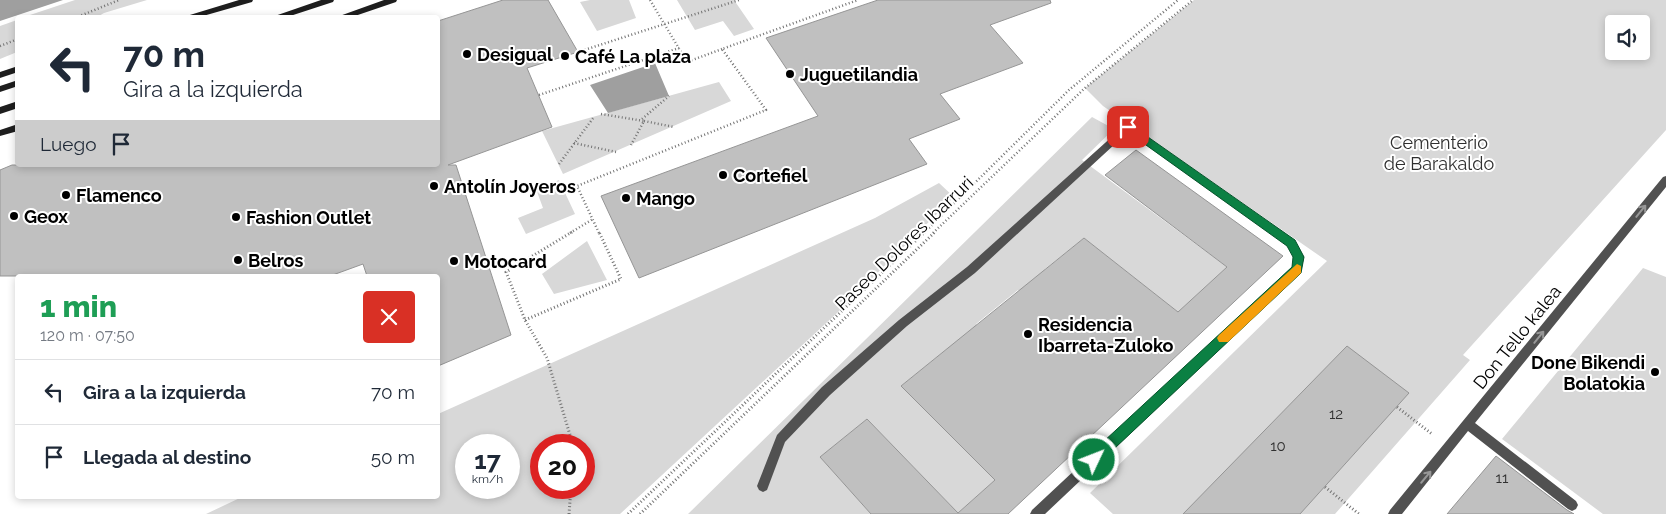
<!DOCTYPE html>
<html lang="es">
<meta charset="utf-8">
<style>
body{margin:0;font-family:Raleway,sans-serif;background:#f2f2f3;color:#1f2937;height:100vh;display:flex;flex-direction:column;font-size:19px;white-space:nowrap}
*{box-sizing:border-box;margin:0}
p{font-size:16px;color:#747a83}
.icon{flex:none;width:28px;height:28px;fill:none;stroke:currentColor;stroke-width:2;stroke-linecap:round;stroke-linejoin:round}
.map{position:relative;flex:1;overflow:hidden}
.sheet{position:absolute;left:15px;top:274px;width:425px;height:225px;display:flex;flex-direction:column;background:#fff;border-radius:5px;box-shadow:0 2px 8px #0003}
.sheet>*{flex:none}
.hud{position:absolute;left:15px;top:15px;width:425px;height:152px;border-radius:5px;box-shadow:0 2px 8px #0003;background:#fff;color:#1f2937;overflow:hidden}
.buttons{position:absolute;left:1605px;top:15px;display:grid;gap:10px}
.buttons a{display:grid;place-items:center;width:45px;height:45px;border-radius:5px;background:#fff;box-shadow:0 2px 8px #0003;font-size:25px}
.speed{position:absolute;left:455px;top:434px;display:flex;gap:10px;font-size:25px;font-weight:700;text-align:center}
.speed>*{display:grid;place-content:center;width:65px;height:65px;border-radius:50%;background:#fff;box-shadow:0 2px 8px #0003;line-height:1}
.speed small{font-size:12px;font-weight:400}
.speed .limit{border:8px solid #d22;background:#fff;color:#111}
.pin{position:absolute;display:grid;place-items:center;width:42px;height:42px;color:#fff;margin:-21px;border-radius:10px;box-shadow:0 2px 8px #0006}
.me{position:absolute;width:55px;margin:-28px;rotate:47deg;stroke-linejoin:round;filter:drop-shadow(0 0 4px #0008)}
.turn{display:flex;align-items:center;gap:18px;height:105px;padding:0 25px;font-size:22px}
.turn .icon{width:65px;height:65px;stroke-width:2.5}
.turn b{display:block;font-size:35px;line-height:42px}
.then{display:flex;align-items:center;height:48px;padding:0 25px;background:#0003;gap:10px;font-size:19px}
.round{display:grid;place-items:center;flex:none;width:52px;height:52px;border-radius:5px;background:#f2f2f3}
.headline{display:flex;align-items:center;justify-content:space-between;height:85px;padding:0 25px}
h1{font-size:30px;font-weight:800;line-height:38px;color:#1e9e55}
ul{padding:0;list-style:none}
li{display:flex;align-items:center;gap:15px;height:65px;padding:0 25px;border-top:1px solid #e0e1e3}
li div{flex:1}
li b{display:block;font-size:19px}
li em{font-style:normal}
.map>svg:first-child{display:block}
.green{fill:#d8d8d8;fill-rule:evenodd}
.water{fill:#9f9f9f}
.building{fill:#c0c0c0;stroke:#959595}
.lines{fill:none;stroke-linecap:round;stroke-linejoin:round}
.path-far1{stroke:#737373;stroke-width:2.5;stroke-dasharray:1 2.5;stroke-linecap:butt}
.path{stroke:#737373;stroke-width:3;stroke-dasharray:1 2.5;stroke-linecap:butt}
.lane{fill:#515151;fill-rule:evenodd}
.street{fill:#515151;fill-rule:evenodd}
.secondary{fill:#1e1e1e;fill-rule:evenodd}
.oneway{stroke:#979797}
.route{fill:#0b8043;stroke:#07532c}
.slow{fill:#f59e0b}
.poi-dot{fill:#000;stroke:#fff;stroke-width:2}
.labels{text-anchor:middle;dominant-baseline:central;stroke-width:4;stroke-linejoin:round;paint-order:stroke}
.number-label{font-size:15px;fill:#303030}
.poi-label{font-size:18px;font-weight:bold;fill:#000;stroke:#fff;text-anchor:start}
.park-label{font-size:18px;fill:#2f2f2f;stroke:#fff}
.street-label{font-size:18px;fill:#000;stroke:#fff}
</style>
<div class="map">
<svg width="1666" height="514" viewBox="0 0 1666 514">
<rect width="100%" height="100%" fill="#fff"/>
<path class="green" d="M75 0H147L104 13 97 17H24Z
M590 0H629L636 18 597 31 580 2Z
M677 0H734L754 29 734 36 723 21 695 30Z
M1194 0H1666V130L1463 355 1470 360 1335 514H1113L1090 493 1327 261 1103 106 1085 88ZM1614 24H1641V51H1614Z
M17 20V52L0 59V26Z
M719 82 731 101 563 174 542 131Z
M1092 117 1114 129 1082 160 1227 267 1178 312 1084 238 1045 269 1108 368 1018 290 976 324 1068 408 947 349 901 386 995 480 958 513 867 419 820 457 871 514H688Z
M559 180 575 214 526 234 518 218 543 208 536 189Z
M939 183 954 197 837 313 620 514H206L244 496H438V414L875 218ZM466 445H509V488H466ZM541 445H584V488H541Z
M587 241 607 280 554 294 542 274Z
M1643 268 1666 277V514H1603L1502 439Z"/>
<path class="water" d="M0 0H63L0 21Z
M655 63 669 96 608 113 590 85Z"/>
<path class="building" d="M503 0H548L578 52 527 68 552 127 448 165H456L511 335 438 366V276H367L363 264 330 276H0V170L12 165H438V21Z
M878 0H1050L1051 3 990 25 1023 63 940 94 960 119 909 139 927 164 639 278 601 196 818 116 766 38Z
M1136 150 1283 256 1008 514H871L820 457 867 419 958 513 995 480 901 386 1084 238 1178 312 1227 267 1105 175Z
M1347 346 1409 393 1300 514H1183Z
M1496 456 1567 510 1574 514H1447Z"/>
<g class="lines">
<path class="path-far1" d="M650 0 687 62 722 49
M75 18 119 0
M0 46 18 39
M578 52 739 0
M539 95 679 48
M601 114 644 121 631 145
M642 119 669 96
M644 121 674 127
M574 143 616 152
M559 164 594 117
M570 233 593 219
M599 233 577 186 766 110 722 49 858 0
M924 233 1069 90 1178 0
M933 233 1085 88 1193 0"/>
<path class="path" d="M572 232 506 272 525 320 547 358 573 445
M525 320 621 279 599 232
M1397 407 1432 434
M1325 487 1359 514
M569 514 571 488
M628 514 925 232
M640 514 935 232"/>
<path class="lane" d="M1128 124 1294 240 1304 257 1301 272 1045 514H1030L1032 510 1292 267 1294 257 1288 246 1128 132 975 273 907 326 830 395 785 442 767 490 763 492 759 490 757 486 777 435 822 387 899 320 967 267 1125 125Z"/>
<path class="street" d="M1666 176V187L1475 423 1576 501 1578 505 1576 509 1572 511 1568 509 1468 431 1402 514H1388L1390 510 1663 177Z"/>
<path class="secondary" d="M239 0H253L252 2 196 18H180Z
M321 0H334L333 2 284 18H269Z
M384 0H397L396 2 349 18H334Z
M18 66V72L0 78V72Z
M18 80V86L0 92V86Z
M18 101V108L0 114V107Z
M18 124V131L0 136V130Z"/>
</g>
<defs><path id="oneway-shaft" d="M-6 0H5M1.5-3L5.5 0L1.5 3" fill="none" stroke-width="1.6" stroke-linecap="round" stroke-linejoin="round" transform="scale(1.25)"/></defs>
<g class="oneway">
<use href="#oneway-shaft" transform="translate(1641 211) rotate(-51)"/>
<use href="#oneway-shaft" transform="translate(1539 337) rotate(-51)"/>
<use href="#oneway-shaft" transform="translate(1426 477) rotate(-50)"/>
</g>
<path class="route" d="M1128 123 1295 240 1304 257 1301 273 1098 464 1094 466 1089 464 1087 460 1089 455 1292 267 1293 257 1287 246 1125 130 1123 127Z"/>
<path class="slow" d="M1297 264 1301 266V273L1228 342H1219L1217 338 1219 335Z"/>
<g class="poi-dot">
<circle cx="467" cy="54" r="5"/>
<circle cx="565" cy="56" r="5"/>
<circle cx="790" cy="74" r="5"/>
<circle cx="723" cy="175" r="5"/>
<circle cx="434" cy="186" r="5"/>
<circle cx="66" cy="195" r="5"/>
<circle cx="626" cy="198" r="5"/>
<circle cx="14" cy="216" r="5"/>
<circle cx="236" cy="217" r="5"/>
<circle cx="238" cy="260" r="5"/>
<circle cx="454" cy="261" r="5"/>
<circle cx="1028" cy="334" r="5"/>
<circle cx="1655" cy="372" r="5"/>
</g>
<g class="labels">
<g class="number-label">
<text x="1336" y="414">12</text>
<text x="1278" y="446">10</text>
<text x="1502" y="478">11</text>
</g>
<g class="poi-label">
<text x="477" y="54">Desigual</text>
<text x="575" y="56">Café La plaza</text>
<text x="800" y="74">Juguetilandia</text>
<text x="733" y="175">Cortefiel</text>
<text x="444" y="186">Antolín Joyeros</text>
<text x="76" y="195">Flamenco</text>
<text x="636" y="198">Mango</text>
<text x="24" y="216">Geox</text>
<text x="246" y="217">Fashion Outlet</text>
<text x="248" y="260">Belros</text>
<text x="464" y="261">Motocard</text>
<text x="1038" y="324">Residencia<tspan x="1038" dy="21">Ibarreta-Zuloko</tspan></text>
<text x="1645" y="362" text-anchor="end">Done Bikendi<tspan x="1645" dy="21">Bolatokia</tspan></text>
</g>
<g class="park-label">
<text x="1439" y="142">Cementerio<tspan x="1439" dy="21">de Barakaldo</tspan></text>
</g>
<g class="street-label">
<text transform="translate(904 243) rotate(-44)">Paseo Dolores Ibarruri</text>
<text transform="translate(1517 337) rotate(-51)">Don Tello kalea</text>
</g>
</g>
</svg>
<div class="buttons">
<a><svg class="icon" aria-label="sound" viewBox="0 0 24 24"><path d="M4 9h4l5-4v14l-5-4H4zM17 9q2 3 0 6"/></svg></a>
</div>
<div class="speed"><div>17<small>km/h</small></div><div class="limit">20</div></div>
<div class="pin" style="left:1128px;top:127px;background:#d93025"><svg class="icon" aria-label="arrive" viewBox="0 0 24 24"><path d="M6 21V4h12l-3 4 3 4H6"/></svg></div>
<svg class="me" style="left:1094px;top:460px" viewBox="-20 -20 40 40"><circle r="17" fill="#0b8043" stroke="#fff" stroke-width="3"/><path d="M0-11L8 9 0 5-8 9z" fill="#fff"/></svg>
<div class="hud">
<div class="turn"><svg class="icon" aria-label="left" viewBox="0 0 24 24"><path d="M17 20v-9H6M10 6l-5 5 5 5"/></svg><div><b>70 m</b>Gira a la izquierda</div></div>
<div class="then">Luego<svg class="icon" aria-label="arrive" viewBox="0 0 24 24"><path d="M6 21V4h12l-3 4 3 4H6"/></svg></div>
</div>
<section class="sheet">
<div class="headline"><div><h1>1 min</h1><p>120 m · 07:50</p></div><a class="round" style="background:#d93025;color:#fff"><svg class="icon" aria-label="close" viewBox="0 0 24 24"><path d="M6 6l12 12M18 6L6 18"/></svg></a></div>
<ul>
<li><svg class="icon" aria-label="left" viewBox="0 0 24 24"><path d="M17 20v-9H6M10 6l-5 5 5 5"/></svg><div><b>Gira a la izquierda</b></div><em>70 m</em></li>
<li><svg class="icon" aria-label="arrive" viewBox="0 0 24 24"><path d="M6 21V4h12l-3 4 3 4H6"/></svg><div><b>Llegada al destino</b></div><em>50 m</em></li>
</ul>
</section>
</div>
